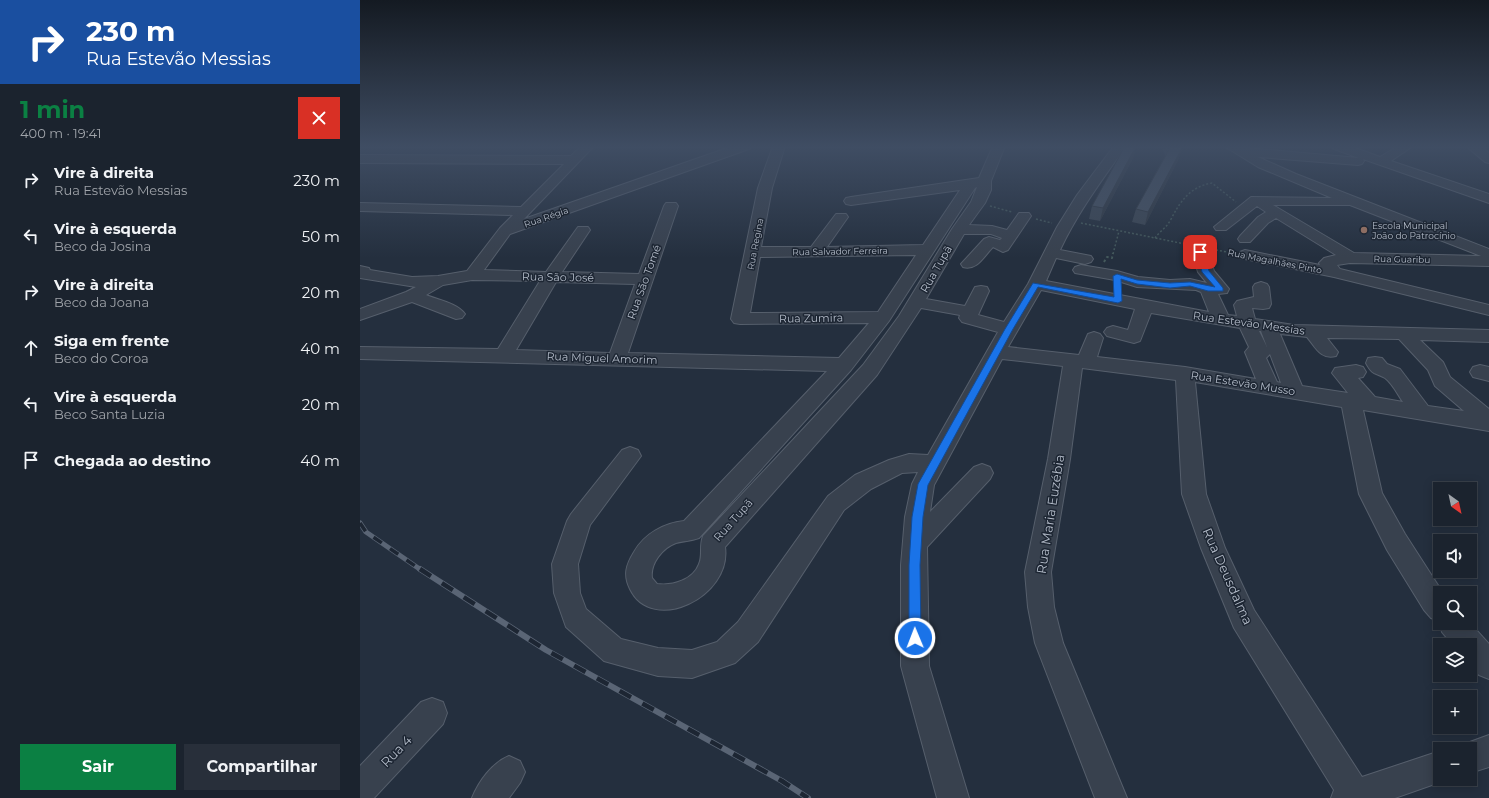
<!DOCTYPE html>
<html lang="pt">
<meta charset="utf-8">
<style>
body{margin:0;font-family:Montserrat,sans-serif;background:#282f3a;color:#f1f3f6;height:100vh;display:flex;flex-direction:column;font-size:15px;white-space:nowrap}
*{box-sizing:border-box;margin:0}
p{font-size:13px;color:#a0a4aa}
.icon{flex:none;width:22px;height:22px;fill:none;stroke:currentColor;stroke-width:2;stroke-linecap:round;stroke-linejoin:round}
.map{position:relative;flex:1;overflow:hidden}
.side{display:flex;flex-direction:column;background:#1b232e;width:360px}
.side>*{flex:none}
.guide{background:#1a4fa0;color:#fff;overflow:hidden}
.needle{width:26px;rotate:147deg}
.buttons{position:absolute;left:1073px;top:482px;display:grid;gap:8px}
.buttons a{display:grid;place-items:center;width:44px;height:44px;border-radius:0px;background:#1b232e;box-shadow:0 2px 10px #0003,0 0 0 1px #39404a;font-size:20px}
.pin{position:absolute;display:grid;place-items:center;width:34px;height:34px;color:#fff;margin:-17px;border-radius:8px;box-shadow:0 2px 6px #0006}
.me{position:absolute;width:44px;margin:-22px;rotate:359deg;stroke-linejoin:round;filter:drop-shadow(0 0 3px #0008)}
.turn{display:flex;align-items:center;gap:14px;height:84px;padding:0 20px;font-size:18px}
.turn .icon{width:52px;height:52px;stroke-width:2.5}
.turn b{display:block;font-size:28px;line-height:34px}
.round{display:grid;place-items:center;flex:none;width:42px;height:42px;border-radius:0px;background:#282f3a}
.headline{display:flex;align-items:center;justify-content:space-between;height:68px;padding:0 20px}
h1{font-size:24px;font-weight:700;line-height:30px;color:#0b8043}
.cta{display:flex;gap:8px;margin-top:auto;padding:8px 20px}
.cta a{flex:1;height:46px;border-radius:0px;background:#0b8043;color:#fff;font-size:16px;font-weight:700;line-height:46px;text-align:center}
.cta a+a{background:#282f3a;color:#f1f3f6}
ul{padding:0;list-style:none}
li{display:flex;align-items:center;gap:12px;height:56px;padding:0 20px}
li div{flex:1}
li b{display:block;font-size:15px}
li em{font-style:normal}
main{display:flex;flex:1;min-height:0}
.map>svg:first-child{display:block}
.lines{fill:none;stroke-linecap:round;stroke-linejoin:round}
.minor-casing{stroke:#565f6c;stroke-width:2}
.path-far1{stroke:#44595c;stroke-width:1.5;stroke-dasharray:2 2;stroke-linecap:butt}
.path{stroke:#44595c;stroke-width:2;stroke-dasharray:2.5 2.5;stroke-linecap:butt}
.minor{fill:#38414e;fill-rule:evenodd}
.rail-far1-casing{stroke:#5a6575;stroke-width:5}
.rail-casing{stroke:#5a6575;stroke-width:6}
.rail-far1{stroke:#1d2633;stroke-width:3.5;stroke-dasharray:10;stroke-linecap:butt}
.rail{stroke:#1d2633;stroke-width:4.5;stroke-dasharray:13;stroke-linecap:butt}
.wall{fill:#3b4654}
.shaded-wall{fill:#303945}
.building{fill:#455162;stroke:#303945}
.route{fill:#1a73e8;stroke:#114b97}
.education-dot{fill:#8d6e63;stroke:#1d2633;stroke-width:1.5}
.labels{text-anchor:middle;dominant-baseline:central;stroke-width:3;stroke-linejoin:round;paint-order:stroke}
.far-street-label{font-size:9px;fill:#b4bcc9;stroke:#1d2633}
.far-poi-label{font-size:9px;fill:#b4bcc9;stroke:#1d2633;text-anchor:start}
.street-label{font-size:11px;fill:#b4bcc9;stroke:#1d2633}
.near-street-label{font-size:13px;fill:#b4bcc9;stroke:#1d2633}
</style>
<main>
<section class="side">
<div class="guide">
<div class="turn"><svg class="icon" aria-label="right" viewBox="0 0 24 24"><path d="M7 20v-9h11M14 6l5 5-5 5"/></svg><div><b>230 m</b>Rua Estevão Messias</div></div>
</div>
<div class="headline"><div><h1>1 min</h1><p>400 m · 19:41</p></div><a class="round" style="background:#d93025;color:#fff"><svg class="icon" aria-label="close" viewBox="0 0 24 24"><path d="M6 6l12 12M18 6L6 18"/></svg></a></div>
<ul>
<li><svg class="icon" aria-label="right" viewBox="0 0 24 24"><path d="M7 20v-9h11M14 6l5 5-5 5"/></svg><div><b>Vire à direita</b><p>Rua Estevão Messias</p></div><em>230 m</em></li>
<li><svg class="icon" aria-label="left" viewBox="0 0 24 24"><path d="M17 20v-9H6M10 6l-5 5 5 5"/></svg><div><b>Vire à esquerda</b><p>Beco da Josina</p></div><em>50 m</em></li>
<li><svg class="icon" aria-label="right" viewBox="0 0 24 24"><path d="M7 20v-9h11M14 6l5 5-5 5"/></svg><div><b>Vire à direita</b><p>Beco da Joana</p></div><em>20 m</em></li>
<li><svg class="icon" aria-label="ahead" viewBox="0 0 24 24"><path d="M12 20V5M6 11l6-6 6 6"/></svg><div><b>Siga em frente</b><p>Beco do Coroa</p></div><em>40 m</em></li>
<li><svg class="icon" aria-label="left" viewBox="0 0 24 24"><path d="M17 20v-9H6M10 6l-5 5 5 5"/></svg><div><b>Vire à esquerda</b><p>Beco Santa Luzia</p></div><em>20 m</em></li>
<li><svg class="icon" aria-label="arrive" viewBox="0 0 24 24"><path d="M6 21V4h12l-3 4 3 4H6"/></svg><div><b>Chegada ao destino</b></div><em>40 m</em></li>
</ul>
<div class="cta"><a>Sair</a><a>Compartilhar</a></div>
</section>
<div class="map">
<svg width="1129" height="798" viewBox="0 0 1129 798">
<rect width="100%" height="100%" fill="#242f3e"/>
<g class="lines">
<g class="minor-casing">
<path id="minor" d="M221 146H234L164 219 373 146H391L389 149 150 234 124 270 186 272 218 227H228L230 230 202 272 279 274 304 206 306 203H316L318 206 268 353 479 358 509 323 380 324 374 323 371 319 398 188 413 146H425L412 188 401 247H451L476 214H486L488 217 467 247 563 245 600 190 491 205 486 204 484 201 486 198 491 197 619 178 633 146H645L631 181V190L625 203 609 225 632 226 647 230 659 213H669L671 216 648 250 643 252 633 247C624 256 617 271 603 267L601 264 624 239 629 237 640 240 642 238 631 234H604L566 299 605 306 615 287 621 286 627 287 629 291 618 315 644 322 668 284 697 227 717 195 754 146H766C742 180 718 212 700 250L731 256 733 259 731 262 725 264 696 258 686 281 849 312 841 292 836 290 777 287 755 280 715 273 713 270 715 267 721 265 757 271 778 277 810 280 830 279 847 283 838 272 832 252 838 243H848L851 246 848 252 854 271 869 289 867 293 858 294 868 315 877 316 874 305 877 301 894 297 893 287 895 284 901 282 907 284 909 287 911 304 909 308 903 309 892 308 895 319 934 325 1129 330V342L1060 340 1083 362 1090 377 1129 409V431L1003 410 1022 493 1045 534 1083 593H1080V623H1110L1129 644V679L1119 675 1110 665V645H1093L1082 632 1079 621 1071 618 1064 610 1027 550 999 494 982 407 835 382 846 494 865 548 894 610 1002 777 1080 751V779H1089L1035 798H971L974 790 874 628 841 548 822 494 816 380 722 368 710 459 691 572 694 607 703 643 767 798H735L675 643 668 607 665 572 688 459 703 366 642 359 574 485 570 512 614 467 622 464 630 467 633 473 630 479 567 547 569 666 609 798H577L541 666V565L545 517 552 484 558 472 542 473 511 489 484 510 398 642 375 663 332 678 298 676 244 661 206 627 194 593 192 564 207 521 211 514 262 450 270 447 278 450 281 456 230 525 218 564 220 593 226 609 261 639 298 648 332 650 357 642 378 622 468 496 495 475 529 460 549 454 568 455 638 332 602 322 599 318 600 315 561 308 517 375 365 547C372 597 292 635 270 589 263 575 266 565 274 552 284 534 304 523 324 521L467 371 0 359V347L138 349 180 281 112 280 83 285 66 295C78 300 97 303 105 314L102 318 96 319 52 302 0 320V309L46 292 56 287 0 278V266L9 268 10 270 52 277 78 276 107 271 140 228 153 215 0 211V203L161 207 204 164 0 163V155L211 156ZM617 187 611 202 592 229 539 316 503 365 343 536C339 546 343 555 339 564 333 580 313 586 297 584L292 578C290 564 302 548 316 543 323 541 331 541 339 538L491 370 529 321 615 188ZM556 255 518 312 390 313 400 257ZM196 282 275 284 250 353 156 350ZM681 290 775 309 768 330 753 326 747 328 744 332 747 336 774 343 780 341 791 313 880 328 889 347 885 352 896 379 825 367 737 357 743 338 740 334 734 332 728 334 719 355 648 347ZM899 331H901L907 347ZM920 334 947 337C956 348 961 360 976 356L978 352 967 338 1039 339 1068 370 1075 386 1104 411 1068 406 1040 369 1027 364 1022 358 1015 357 1008 358 1006 363C1013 376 1015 372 1025 378 1032 383 1038 395 1043 402L1015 397 998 378 1003 377 1006 372 1003 367 996 365 975 368 972 373 988 393 942 386ZM910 354 921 383 917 382 906 358Z
M864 146 999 158 974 149 972 146H990L1020 157 1038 146H1053L1031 161 1129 194V203L1003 159 1004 161 1002 164 998 165 898 157 936 174 1129 249V266L990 263 977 265 980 269 1129 305V315L974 277 880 258 877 255 880 252 885 250 960 265 959 263 964 258 976 255 916 218 908 223 890 242H880L878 239 880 236 898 217 906 212 897 206 866 230H856L854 227 891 197 972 198 898 167ZM913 205H990L1121 256 994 253Z
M1106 146H1120L1129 153V163L1125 162Z
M1120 365 1129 367V381L1113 377 1110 372 1113 367Z
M72 698 83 702 87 713 83 724 14 798H0V766L61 702Z
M1129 735V767L1110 773V749H1098L1099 746Z
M149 756 160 761 165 772 160 783 149 798H112C119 781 132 763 149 756Z"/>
</g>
<path class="path-far1" d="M630 206 652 212
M676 219 692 223
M721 223 830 245
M795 238C799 232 806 228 810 221 820 202 829 187 852 183L876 202
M856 250 873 253
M753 254 759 231"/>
<path class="path" d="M744 262 747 257 752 258 753 253"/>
<use href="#minor" class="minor"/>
<g class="rail-far1-casing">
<path id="rail-far1" d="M0 523 6 532 61 570"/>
</g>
<g class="rail-casing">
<path id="rail" d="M60 569 186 650 422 781 448 798"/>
</g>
<use href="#rail-far1" class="rail-far1"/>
<use href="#rail" class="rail"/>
</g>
<path class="wall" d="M776 146 773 158 740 221 729 219 732 206Z
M802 146H821L822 148 818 160 785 225 772 222 776 209 805 156Z"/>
<path class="shaded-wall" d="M776 146 773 158 740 221 743 208Z
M822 148 818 160 785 225 788 212Z"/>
<path class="building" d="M765 146H776L743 208 732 206Z
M809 146H821L822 148 788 212 776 209 810 148Z"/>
<linearGradient id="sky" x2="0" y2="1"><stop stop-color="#141a22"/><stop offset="0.57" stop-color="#3f4d63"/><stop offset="1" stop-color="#3f4d63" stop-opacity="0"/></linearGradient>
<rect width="1129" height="258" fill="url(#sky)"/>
<path class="route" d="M840 250 844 252 849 271 863 288V291H848L830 286 810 288 777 284 761 279 762 301 758 303 678 287 653 329 568 485 563 517 560 565 561 638 559 642 555 644 551 642 549 638V565L552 517 558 484 645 329 673 283 754 297 753 276 757 274 777 280 810 283 830 282 855 287 842 272 837 252Z"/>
<circle class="education-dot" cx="1004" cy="230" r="4"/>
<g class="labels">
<g class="far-street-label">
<text transform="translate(186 217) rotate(-19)">Rua Régia</text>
<text transform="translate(395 244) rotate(-79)">Rua Regina</text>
<text transform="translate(480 251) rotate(-1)">Rua Salvador Ferreira</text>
<text transform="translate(1042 259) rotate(1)">Rua Guaribu</text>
<text transform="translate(915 261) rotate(11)">Rua Magalhães Pinto</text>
</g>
<g class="far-poi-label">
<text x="1012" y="225">Escola Municipal<tspan x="1012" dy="10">João do Patrocínio</tspan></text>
</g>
<g class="street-label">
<text transform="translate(576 269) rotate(-60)">Rua Tupã</text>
<text transform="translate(198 277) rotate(1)">Rua São José</text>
<text transform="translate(284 282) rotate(-70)">Rua São Tomé</text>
<text transform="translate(451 318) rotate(-1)">Rua Zumira</text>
<text transform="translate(889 323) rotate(8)">Rua Estevão Messias</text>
<text transform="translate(242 358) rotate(2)">Rua Miguel Amorim</text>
<text transform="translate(883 383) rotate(9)">Rua Estevão Musso</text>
<text transform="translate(373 520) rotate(-48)">Rua Tupã</text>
</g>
<g class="near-street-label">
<text transform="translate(690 514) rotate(-81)">Rua Maria Euzébia</text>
<text transform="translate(868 576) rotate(66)">Rua Deusdalma</text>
<text transform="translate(36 751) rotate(-46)">Rua 4</text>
</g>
</g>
</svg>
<div class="buttons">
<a><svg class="needle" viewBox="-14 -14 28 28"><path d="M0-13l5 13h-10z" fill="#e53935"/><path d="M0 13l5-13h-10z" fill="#a0a4aa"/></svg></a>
<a><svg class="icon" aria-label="sound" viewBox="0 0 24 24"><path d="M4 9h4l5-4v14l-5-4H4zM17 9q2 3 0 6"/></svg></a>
<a><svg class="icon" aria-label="search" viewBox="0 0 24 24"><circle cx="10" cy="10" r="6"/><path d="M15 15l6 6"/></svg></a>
<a><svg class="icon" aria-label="layers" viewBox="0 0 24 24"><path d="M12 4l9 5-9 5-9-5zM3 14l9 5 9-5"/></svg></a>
<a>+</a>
<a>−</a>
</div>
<div class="pin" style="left:840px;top:252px;background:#d93025"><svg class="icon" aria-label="arrive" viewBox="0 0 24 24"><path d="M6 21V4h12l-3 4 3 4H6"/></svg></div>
<svg class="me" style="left:555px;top:638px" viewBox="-20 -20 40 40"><circle r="17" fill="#1a73e8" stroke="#fff" stroke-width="3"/><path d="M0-11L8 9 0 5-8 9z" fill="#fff"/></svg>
</div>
</main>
